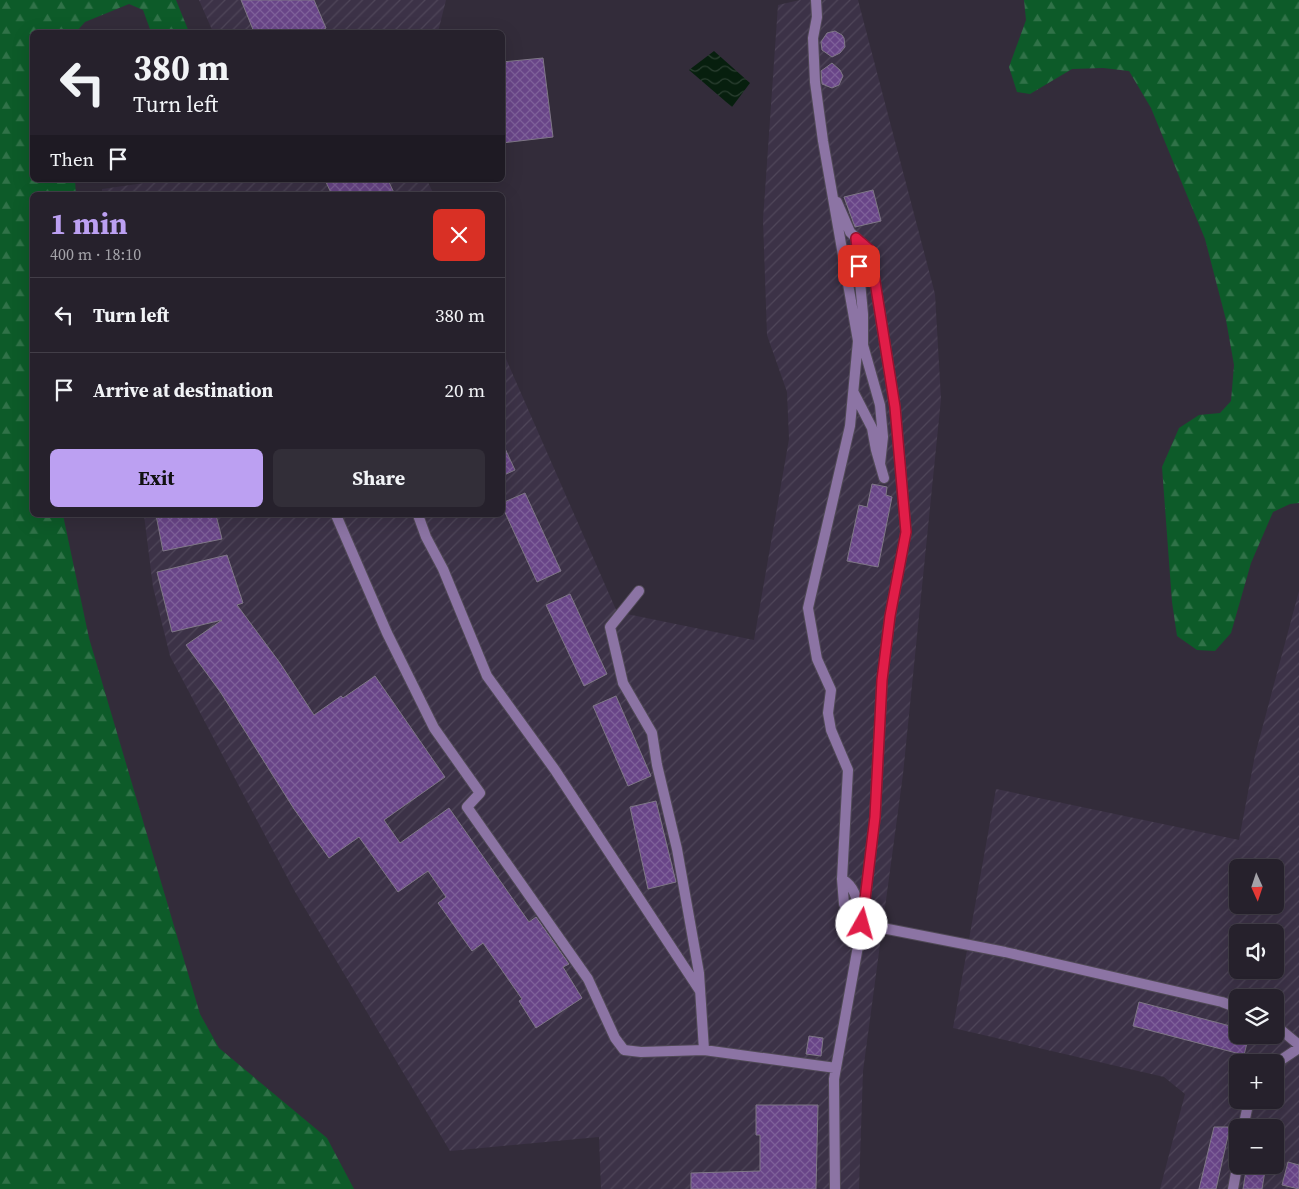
<!DOCTYPE html>
<meta charset="utf-8">
<style>
body{margin:0;font-family:"Source Serif 4",serif;background:#322e38;color:#f1f3f6;height:100vh;display:flex;flex-direction:column;font-size:19px;white-space:nowrap}
*{box-sizing:border-box;margin:0}
p{font-size:16px;color:#a4a3a9}
.icon{flex:none;width:28px;height:28px;fill:none;stroke:currentColor;stroke-width:2;stroke-linecap:round;stroke-linejoin:round}
.map{position:relative;flex:1;overflow:hidden}
.drawer{position:absolute;left:30px;top:192px;width:475px;height:325px;display:flex;flex-direction:column;background:#26212c;border-radius:8px;box-shadow:0 5px 20px #0002,0 0 0 1px #423e48}
.drawer>*{flex:none}
.banner{position:absolute;left:30px;top:30px;width:475px;height:152px;border-radius:8px;box-shadow:0 5px 20px #0002,0 0 0 1px #423e48;background:#26212c;color:#f1f3f6;overflow:hidden}
.needle{width:32px;rotate:177deg}
.fabs{position:absolute;left:1229px;top:859px;display:grid;gap:10px}
.fabs a{display:grid;place-items:center;width:55px;height:55px;border-radius:8px;background:#26212c;box-shadow:0 5px 20px #0002,0 0 0 1px #423e48;font-size:25px}
.pin{position:absolute;display:grid;place-items:center;width:42px;height:42px;color:#fff;margin:-21px;border-radius:10px;box-shadow:0 2px 8px #0006}
.me{position:absolute;width:55px;margin:-28px;rotate:7deg;stroke-linejoin:round;filter:drop-shadow(0 0 4px #0008)}
.turn{display:flex;align-items:center;gap:18px;height:105px;padding:0 20px;font-size:22px}
.turn .icon{width:65px;height:65px;stroke-width:2.5}
.turn b{display:block;font-size:35px;line-height:42px}
.then{display:flex;align-items:center;height:48px;padding:0 20px;background:#0003;gap:10px;font-size:19px}
.round{display:grid;place-items:center;flex:none;width:52px;height:52px;border-radius:8px;background:#322e38}
.summary{display:flex;align-items:center;justify-content:space-between;height:85px;padding:0 20px}
h1{font-size:30px;font-weight:700;line-height:38px;color:#bca0f2}
.primary-button{display:flex;gap:10px;margin-top:auto;padding:10px 20px}
.primary-button a{flex:1;height:58px;border-radius:8px;background:#bca0f2;color:#111;font-size:20px;font-weight:700;line-height:58px;text-align:center}
.primary-button a+a{background:#322e38;color:#f1f3f6}
ul{padding:0;list-style:none}
li{display:flex;align-items:center;gap:15px;height:75px;padding:0 20px;border-top:1px solid #423e48}
li div{flex:1}
li b{display:block;font-size:19px}
li em{font-style:normal}
.map>svg:first-child{display:block}
.industrial{fill:url(#industrial-furrows);fill-rule:evenodd}
.forest{fill:url(#forest-firs)}
.water{fill:url(#water-waves)}
.building{fill:url(#building-cross-hatch);stroke:#7f7787}
.lines{fill:none;stroke-linecap:round;stroke-linejoin:round}
.street-casing{stroke:#504956;stroke-width:12}
.street{stroke:#8c74a4;stroke-width:10}
.route-casing{stroke:#92132f;stroke-width:12}
.route{stroke:#e11d48;stroke-width:9}
</style>
<div class="map">
<svg width="1299" height="1189" viewBox="0 0 1299 1189">
<defs>
<pattern id="industrial-furrows" width="10" height="10" patternUnits="userSpaceOnUse" patternTransform="scale(1.25)"><rect width="10" height="10" fill="#3c3247"/><path d="M-1 1l2-2M0 10L10 0M9 11l2-2" fill="none" stroke="#4f4659"/></pattern>
<pattern id="forest-firs" width="22" height="20" patternUnits="userSpaceOnUse" patternTransform="scale(1.25)"><rect width="22" height="20" fill="#0d5b29"/><path d="M5 1l3.5 6h-7zM16 11l3.5 6h-7z" fill="#307248"/></pattern>
<pattern id="water-waves" width="16" height="10" patternUnits="userSpaceOnUse" patternTransform="scale(1.25)"><rect width="16" height="10" fill="#071f0e"/><path d="M0 5q4-4 8 0t8 0" fill="none" stroke="#2b3f31"/></pattern>
<pattern id="building-cross-hatch" width="8" height="8" patternUnits="userSpaceOnUse" patternTransform="scale(1.25)"><rect width="8" height="8" fill="#694588"/><path d="M0 0l8 8M0 8l8-8" fill="none" stroke="#7e6099"/></pattern>
</defs>
<rect width="100%" height="100%" fill="#332c3a"/>
<path class="industrial" d="M199 0H446L438 32H213Z
M800 0H858L935 294 941 399 903 774 863 1071 859 1189H601L599 1137 450 1151 294 890 170 656 153 587 144 515H502L503 352 617 612 754 640 789 439 787 392 767 335 763 220 778 5Z
M166 180H427L434 195H102V189Z
M1299 591V1189H1160L1185 1094 1164 1077 953 1028 996 789 1239 840 1255 755ZM1238 868H1275V905H1238ZM1238 932H1275V970H1238ZM1238 998H1275V1035H1238ZM1238 1062H1275V1100H1238ZM1238 1128H1275V1165H1238Z"/>
<path class="forest" d="M0 0H176L189 32H151L143 10 129 4 85 22 76 32H32V180H75L76 195H32V515H63L89 638 200 1014 219 1048 327 1138 354 1189H0Z
M1024 0H1299V503L1290 504 1273 512 1251 563 1231 633 1215 651 1197 650 1177 636 1172 602 1162 467 1179 428 1199 415 1220 413 1231 401 1234 365 1226 320 1205 239 1151 108 1129 71 1103 68 1072 69 1030 94 1017 92 1009 67 1026 20Z"/>
<path class="water" d="M714 51 750 83 732 107 689 70Z"/>
<path class="building" d="M241 0H314L326 28 319 32H254Z
M835 31 842 35 844 38 845 47 840 53 832 57 822 50 821 42 827 33Z
M543 58 553 137 502 143V62Z
M832 63 840 70 843 76 839 85 832 88 822 84 821 71Z
M325 180H388L395 195H332Z
M873 190 881 221 855 227 844 197Z
M502 442 515 470 502 476Z
M872 484 887 487 886 495 892 497 878 567 847 561 859 505 867 507Z
M525 493 561 571 537 582 502 506V503Z
M156 515H216L222 539 163 551Z
M227 555 243 603 237 605 280 663 314 715 341 696 343 698 375 676 445 777 384 820 400 843 449 808 529 922 536 917 569 964 563 967 582 998 536 1028 519 1001 522 999 483 943 472 951 438 903 446 897 428 871 398 892 359 837 329 858 294 809 221 693 186 645 222 620 172 632 157 572Z
M570 594 607 674 584 686 546 605Z
M616 696 651 776 628 786 593 706Z
M656 801 676 882 648 889 630 807Z
M1139 1002 1238 1028V1035H1249L1244 1055 1133 1026Z
M809 1036 823 1038 821 1056 806 1054Z
M756 1105H818L816 1189H691V1173L760 1171V1135H756Z
M1214 1127H1230L1216 1189H1199Z
M1288 1162 1299 1165V1189L1282 1185Z
M1247 1165H1266L1262 1189H1243Z"/>
<g class="lines">
<g class="street-casing">
<path id="street" d="M816 0 817 17 813 38 815 82 823 141 858 341 850 426 808 608 817 659 831 690 828 713 831 730 848 770 842 879 844 904 851 918 862 924 1005 952 1222 1002 1238 1008
M856 238 863 314V345L880 405 883 437 880 464
M854 393 872 428 876 450 884 478
M336 515 387 633 434 728 480 793 467 807 588 979 615 1038 624 1050 641 1052 704 1050 836 1068
M418 515 426 537 443 569 487 676 555 770 700 991
M639 591 610 627 623 683 652 733 657 765 677 849 699 973 704 1050
M842 879C856 887 857 901 860 916
M1275 1025 1299 1045
M1275 1064 1299 1048
M1243 1128 1249 1100
M835 1189 834 1079 862 924 875 817 882 680 890 616 906 532 895 407 870 251 850 232 837 202
M1233 1189 1238 1162"/>
</g>
<use href="#street" class="street"/>
</g>
<g class="lines">
<g class="route-casing">
<path id="route" d="M859 266 856 238 870 250 895 407 906 532 890 616 882 680 875 817 862 924"/>
</g>
<use href="#route" class="route"/>
</g>
</svg>
<div class="fabs">
<a><svg class="needle" viewBox="-14 -14 28 28"><path d="M0-13l5 13h-10z" fill="#e53935"/><path d="M0 13l5-13h-10z" fill="#a4a3a9"/></svg></a>
<a><svg class="icon" aria-label="sound" viewBox="0 0 24 24"><path d="M4 9h4l5-4v14l-5-4H4zM17 9q2 3 0 6"/></svg></a>
<a><svg class="icon" aria-label="layers" viewBox="0 0 24 24"><path d="M12 4l9 5-9 5-9-5zM3 14l9 5 9-5"/></svg></a>
<a>+</a>
<a>−</a>
</div>
<div class="pin" style="left:859px;top:266px;background:#d93025"><svg class="icon" aria-label="arrive" viewBox="0 0 24 24"><path d="M6 21V4h12l-3 4 3 4H6"/></svg></div>
<svg class="me" style="left:862px;top:924px" viewBox="-20 -20 40 40"><circle r="19" fill="#fff"/><path d="M0-13L10 11 0 6-10 11z" fill="#e11d48"/></svg>
<div class="banner">
<div class="turn"><svg class="icon" aria-label="left" viewBox="0 0 24 24"><path d="M17 20v-9H6M10 6l-5 5 5 5"/></svg><div><b>380 m</b>Turn left</div></div>
<div class="then">Then<svg class="icon" aria-label="arrive" viewBox="0 0 24 24"><path d="M6 21V4h12l-3 4 3 4H6"/></svg></div>
</div>
<section class="drawer">
<div class="summary"><div><h1>1 min</h1><p>400 m · 18:10</p></div><a class="round" style="background:#d93025;color:#fff"><svg class="icon" aria-label="close" viewBox="0 0 24 24"><path d="M6 6l12 12M18 6L6 18"/></svg></a></div>
<ul>
<li><svg class="icon" aria-label="left" viewBox="0 0 24 24"><path d="M17 20v-9H6M10 6l-5 5 5 5"/></svg><div><b>Turn left</b></div><em>380 m</em></li>
<li><svg class="icon" aria-label="arrive" viewBox="0 0 24 24"><path d="M6 21V4h12l-3 4 3 4H6"/></svg><div><b>Arrive at destination</b></div><em>20 m</em></li>
</ul>
<div class="primary-button"><a>Exit</a><a>Share</a></div>
</section>
</div>
